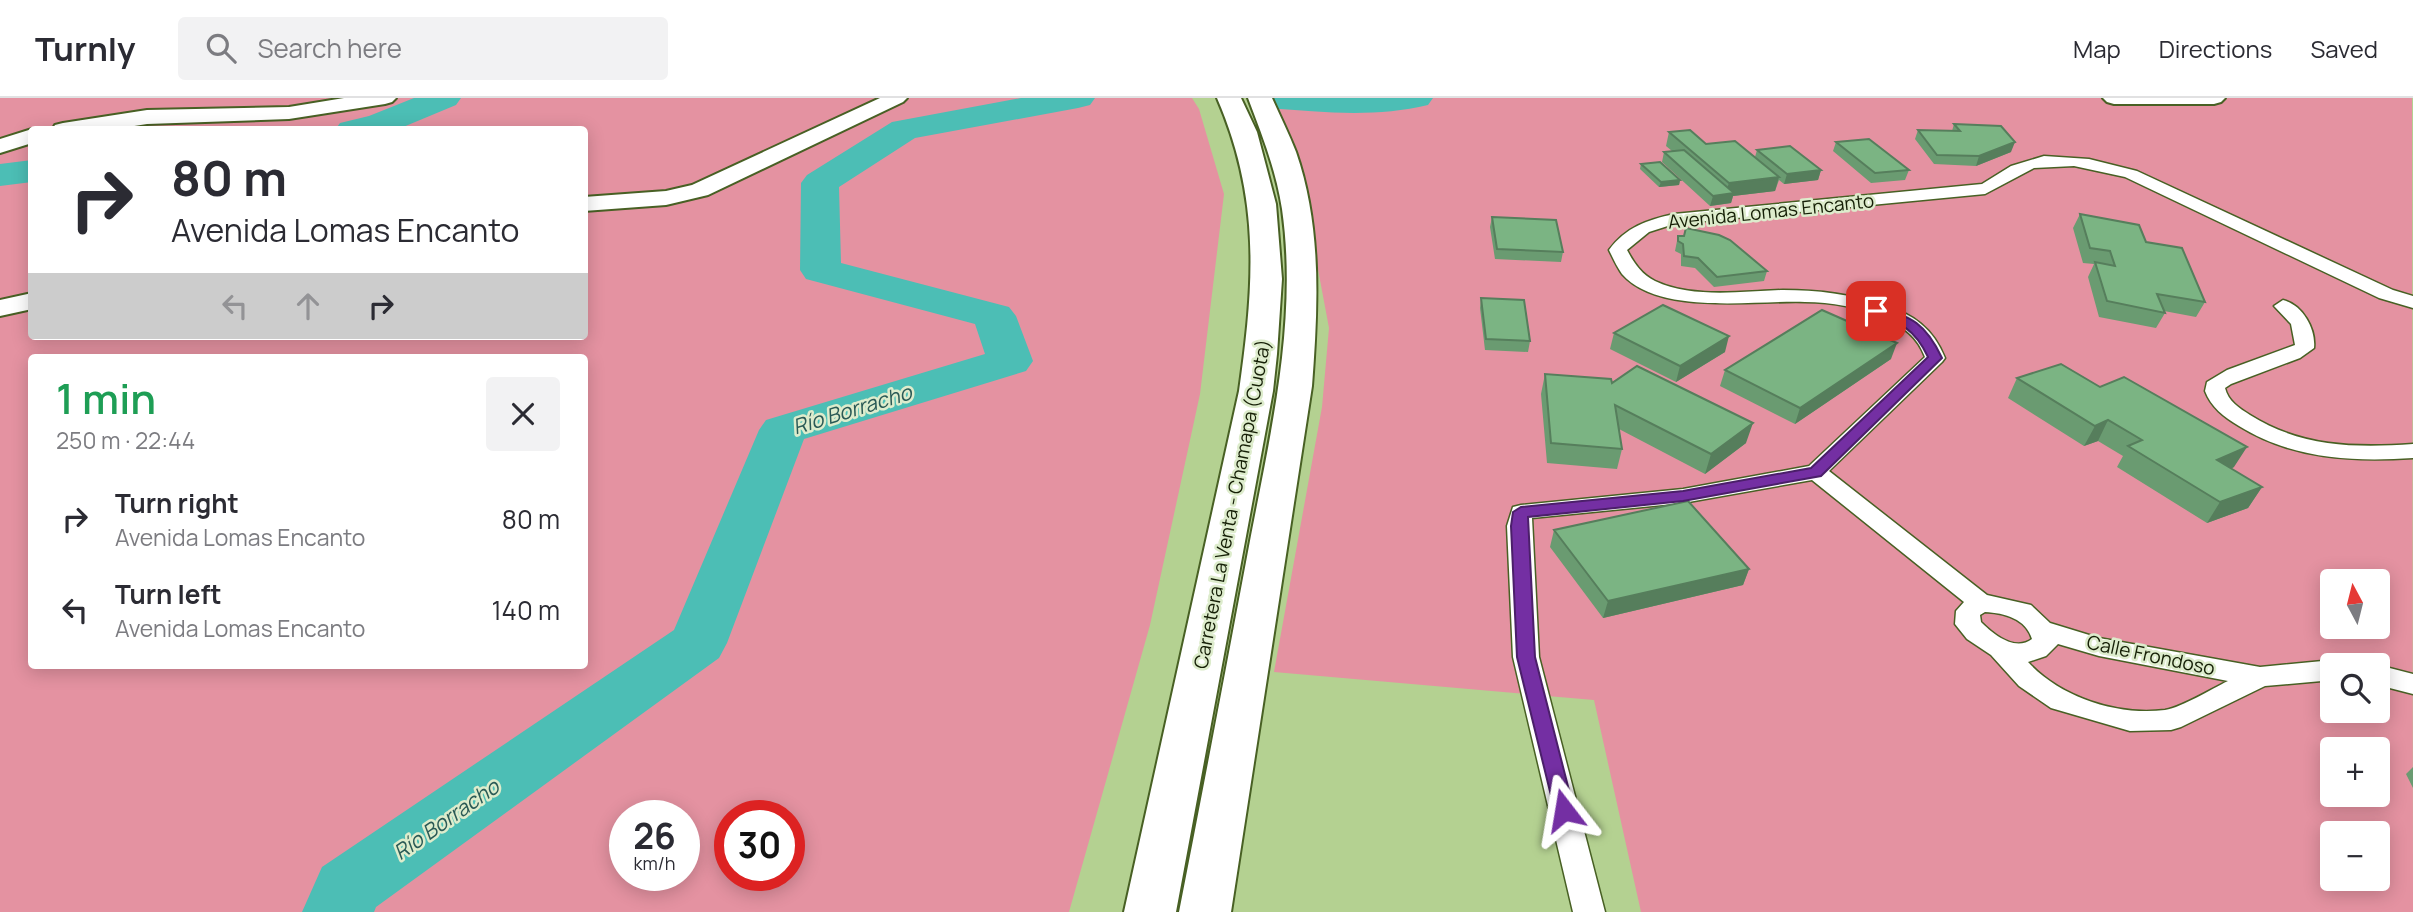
<!DOCTYPE html>
<meta charset="utf-8">
<style>
body{margin:0;font-family:Manrope,sans-serif;background:#f2f2f3;color:#2b2b33;height:100vh;display:flex;flex-direction:column;font-size:26px;white-space:nowrap}
*{box-sizing:border-box;margin:0}
p{font-size:23px;color:#7c7c81}
.icon{flex:none;width:38px;height:38px;fill:none;stroke:currentColor;stroke-width:2;stroke-linecap:round;stroke-linejoin:round}
.map{position:relative;flex:1;overflow:hidden}
.panel{position:absolute;left:28px;top:256px;width:560px;height:315px;display:flex;flex-direction:column;background:#fff;border-radius:7px;box-shadow:0 4px 18px #0003}
.panel>*{flex:none}
.hud{position:absolute;left:28px;top:28px;width:560px;height:214px;border-radius:7px;box-shadow:0 4px 18px #0003;background:#fff;color:#2b2b33;overflow:hidden}
.needle{width:46px;rotate:353deg}
.fabs{position:absolute;left:2320px;top:471px;display:grid;gap:14px}
.fabs a{display:grid;place-items:center;width:70px;height:70px;border-radius:7px;background:#fff;box-shadow:0 4px 18px #0003;font-size:35px}
.speed{position:absolute;left:609px;top:702px;display:flex;gap:14px;font-size:35px;font-weight:700;text-align:center}
.speed>*{display:grid;place-content:center;width:91px;height:91px;border-radius:50%;background:#fff;box-shadow:0 4px 18px #0003;line-height:1}
.speed small{font-size:18px;font-weight:400}
.speed .limit{border:10px solid #d22;background:#fff;color:#111}
.pin{position:absolute;display:grid;place-items:center;width:60px;height:60px;color:#fff;margin:-30px;border-radius:14px;box-shadow:0 4px 10px #0006}
.me{position:absolute;width:77px;margin:-38px;rotate:346deg;stroke-linejoin:round;filter:drop-shadow(0 0 5px #0008)}
.turn{display:flex;align-items:center;gap:24px;height:147px;padding:0 28px;font-size:32px}
.turn .icon{width:91px;height:91px;stroke-width:2.5}
.turn b{display:block;font-size:49px;line-height:60px}
.lanes{display:flex;align-items:center;height:66px;padding:0 28px;background:#0003;justify-content:center;gap:35px;direction:ltr}
.lanes .off{opacity:.35}
.round{display:grid;place-items:center;flex:none;width:74px;height:74px;border-radius:7px;background:#f2f2f3}
.head{display:flex;align-items:center;justify-content:space-between;height:119px;padding:0 28px}
h1{font-size:42px;font-weight:600;line-height:52px;color:#1e9e55}
ul{padding:0;list-style:none}
li{display:flex;align-items:center;gap:21px;height:91px;padding:0 28px}
li div{flex:1}
li b{display:block;font-size:26px}
li em{font-style:normal}
header{display:flex;align-items:center;gap:42px;box-sizing:border-box;height:98px;padding:0 35px;background:#fff;border-bottom:2px solid #e1e1e2}
header strong{font-size:33px}
nav{display:flex;gap:38px;margin-inline-start:auto;font-size:24px}
.search{width:490px;height:63px;background:#f2f2f3;display:flex;align-items:center;gap:18px;box-sizing:border-box;padding:0 24px;border-radius:7px;color:#7c7c81;font-size:26px}
.map>svg:first-child{display:block}
.green{fill:#e492a1;fill-rule:evenodd}
.lines{fill:none;stroke-linecap:round;stroke-linejoin:round}
.river{fill:#4cbeb5;fill-rule:evenodd}
.minor-casing{stroke:#486024;stroke-width:3}
.secondary-casing{stroke:#486024;stroke-width:4}
.motorway-casing{stroke:#486024;stroke-width:4}
.minor{fill:#fff;fill-rule:evenodd}
.secondary{fill:#fff;fill-rule:evenodd}
.motorway{fill:#fff;fill-rule:evenodd}
.wall{fill:#6a9b71}
.shaded-wall{fill:#567e5c}
.building{fill:#7bb483;stroke:#567e5c;stroke-width:2}
.route{fill:#742fa3;stroke:#4b1f6a;stroke-width:2}
.labels{text-anchor:middle;dominant-baseline:central;stroke-width:5;stroke-linejoin:round;paint-order:stroke}
.street-label{font-size:19px;fill:#151f06;stroke:#ddeccc}
.water-label{font-size:21px;font-style:italic;fill:#2a5a56;stroke:#ddeccc}
</style>
<header>
<strong>Turnly</strong>
<div class="search"><svg class="icon" aria-label="search" viewBox="0 0 24 24"><circle cx="10" cy="10" r="6"/><path d="M15 15l6 6"/></svg>Search here</div>
<nav><a>Map</a><a>Directions</a><a>Saved</a></nav>
</header>
<div class="map">
<svg width="2413" height="814" viewBox="0 0 2413 814">
<rect width="100%" height="100%" fill="#b4d191"/>
<path class="green" d="M0 0H1192L1199 11 1224 96 1200 296 1150 527 1069 814H0ZM32 32H584V238H32ZM32 259H584V567H32ZM625 718H684V777H625ZM730 718H789V777H730Z
M1263 0H2412L2413 814H1641L1594 602 1274 574 1322 309 1329 230 1314 150ZM2333 483H2378V528H2333ZM2333 567H2378V612H2333ZM2333 651H2378V696H2333ZM2333 735H2378V780H2333Z"/>
<g class="lines">
<path class="river" d="M414 0H461L456 7 396 32H335L340 25 369 18Z
M1021 0H1095L1090 7 1078 10 915 40 839 89 841 165 1009 209 1016 218 1033 263 1026 273 804 341 727 545 719 560 376 809 374 814H302L322 769 674 532 759 332 766 322 985 256 975 226 806 181 800 172 801 85 807 77 892 24Z
M1249 0H1433L1428 7C1375 20 1320 14 1266 10L1254 7Z
M32 62V84L0 88V66Z"/>
<g class="minor-casing">
<path id="minor" d="M2044 58 2089 61 2137 73 2393 192 2413 198V210L2379 200 2125 79 2074 68 2034 70 1985 96 1674 126 1649 134 1627 152C1634 165 1641 176 1655 183 1693 201 1743 193 1783 192 1817 192 1851 196 1883 207 1913 216 1933 230 1945 260L1942 264 1829 373 1987 497 2031 507 2050 525 2099 540 2260 569 2333 562 2343 567H2333V582L2265 588 2181 629 2171 632 2130 633 2051 610 2019 588 1991 557 1967 541 1955 526 1956 513 1964 504 1812 382 1683 405 1532 420 1539 559 1605 814H1573L1513 559 1507 428 1513 409 1521 407 1683 391 1809 368 1925 259C1917 238 1904 229 1883 220 1859 209 1831 204 1805 204 1754 202 1659 218 1622 176 1617 169 1613 160 1609 152 1626 129 1647 122 1674 116L1982 86 2011 68ZM1985 514C2005 515 2026 521 2032 541 2015 554 1993 536 1981 524L1980 517ZM2058 546 2099 558 2228 583C2211 591 2183 609 2165 612 2117 618 2060 599 2028 564L2046 558Z
M2283 202C2303 207 2316 231 2314 250L2300 260 2231 286 2225 290C2228 303 2239 310 2250 317 2301 349 2354 350 2413 346V360C2352 364 2292 361 2239 328 2224 319 2211 309 2205 293L2207 284 2227 272 2295 247 2291 226 2274 208Z
M2378 567 2413 576V596L2378 587Z"/>
</g>
<g class="secondary-casing">
<path id="secondary" d="M344 0H396L392 4 385 6 289 21 147 26 109 32H52L55 27 63 25 147 12 289 9Z
M880 0H907L903 4 708 97 666 107 584 113V99L666 93 692 87Z
M2103 0H2225L2221 4 2214 6H2114L2107 4Z
M32 31V45L0 55V41Z
M32 195V211L0 218V202Z"/>
</g>
<g class="motorway-casing">
<path id="motorway" d="M1217 0H1241L1257 34 1276 106 1282 181 1277 256 1273 293 1176 814H1124L1239 293C1254 187 1261 101 1217 0Z
M1248 0H1272C1280 18 1289 36 1296 54 1322 129 1318 210 1312 288L1231 814H1179C1202 697 1224 581 1246 464 1267 349 1299 229 1282 111 1276 72 1262 37 1248 0Z"/>
</g>
<use href="#minor" class="minor"/>
<use href="#secondary" class="secondary"/>
<use href="#motorway" class="motorway"/>
</g>
<path class="wall" d="M1954 26 2011 54 1976 68 1934 66 1915 41 1918 32 1952 33Z
M1669 34 1706 46 1755 59 1757 52 1821 72 1818 82 1784 86 1779 82 1775 93 1733 98 1731 105 1710 108 1662 64 1664 54 1672 53 1666 48Z
M1836 44 1909 72 1905 82 1871 85 1833 53Z
M1641 66 1680 82 1679 87 1659 89 1640 71Z
M2080 116 2146 144 2205 204 2196 219 2164 213 2165 215 2156 230 2099 219 2088 179 2094 166 2083 165 2073 130Z
M1492 119 1563 154 1561 164 1495 161 1490 129Z
M1678 138 1767 173 1764 183 1714 189 1695 170 1681 168V156L1675 153Z
M1481 200 1530 243 1528 254 1485 252 1480 210Z
M1614 235 1725 254 1676 284 1610 251Z
M1891 261 1795 326 1720 288 1725 272Z
M1545 276 1746 345 1705 376 1619 331 1622 351 1617 371 1547 365 1541 296Z
M2017 280 2234 369 2231 371 2262 389 2248 410 2207 425 2117 369 2123 358 2098 343 2084 348 2008 300Z
M1554 432 1749 471 1743 487 1603 520 1550 449Z
M2413 669V690L2406 676Z"/>
<path class="shaded-wall" d="M2015 44 2011 54 1976 68 1979 58Z
M1821 72 1818 82 1784 86 1787 76Z
M1779 79 1775 93 1733 98 1731 105 1710 108 1713 98 1725 96 1729 85Z
M1680 82 1679 87 1659 89 1661 84Z
M1729 238 1725 254 1676 284 1680 268Z
M1897 245 1891 261 1795 326 1800 310Z
M2108 322 2098 343 2084 348 2095 328Z
M1753 325 1746 345 1705 376 1711 356Z
M2247 349 2234 369 2204 383 2217 362Z
M2262 389 2248 410 2207 425 2220 404Z
M1749 471 1743 487 1603 520 1608 503Z"/>
<path class="building" d="M1954 26 2001 28 2015 44 1979 58 1937 57 1918 32 1960 33Z
M1690 32 1706 46 1735 43 1779 79 1729 85 1669 34Z
M1869 41 1909 72 1875 75 1836 44Z
M1790 48 1821 72 1787 76 1757 52Z
M1684 52 1734 95 1713 98 1664 54Z
M1660 64 1680 82 1661 84 1641 66Z
M2080 116 2139 127 2146 144 2182 150 2205 204 2157 196 2165 215 2107 203 2095 164 2115 168 2110 153 2090 150Z
M1492 119 1556 122 1563 154 1497 151Z
M1686 130 1719 137 1730 142 1767 173 1717 179 1698 160 1684 158 1683 146 1678 143V138H1684Z
M1481 200 1524 202 1530 243 1486 241Z
M1663 207 1729 238 1680 268 1614 235Z
M1822 212 1897 245 1800 310 1725 272Z
M2061 266 2100 289 2124 279 2247 349 2217 362 2262 389 2220 404 2128 348 2142 342 2108 322 2095 328 2017 280Z
M1637 268 1753 325 1711 356 1615 307 1622 351 1551 345 1545 276 1611 281 1612 285Z
M1688 403 1749 471 1608 503 1554 432Z"/>
<path class="route" d="M1876 209C1912 218 1926 226 1942 260L1821 378 1683 403 1528 419 1535 559 1574 712 1571 718 1564 720 1556 718 1517 559 1511 428 1513 414 1521 409 1683 393 1811 370 1928 259C1915 231 1900 224 1872 215V210Z"/>
<g class="labels">
<g class="street-label">
<text transform="translate(1771 113) rotate(-6)">Avenida Lomas Encanto</text>
<text transform="translate(1232 406) rotate(-79)">Carretera La Venta - Chamapa (Cuota)</text>
<text transform="translate(2151 557) rotate(12)">Calle Frondoso</text>
</g>
<g class="water-label">
<text transform="translate(852 311) rotate(-17)">Río Borracho</text>
<text transform="translate(446 721) rotate(-35)">Río Borracho</text>
</g>
</g>
</svg>
<div class="fabs">
<a><svg class="needle" viewBox="-14 -14 28 28"><path d="M0-13l5 13h-10z" fill="#e53935"/><path d="M0 13l5-13h-10z" fill="#7c7c81"/></svg></a>
<a><svg class="icon" aria-label="search" viewBox="0 0 24 24"><circle cx="10" cy="10" r="6"/><path d="M15 15l6 6"/></svg></a>
<a>+</a>
<a>−</a>
</div>
<div class="speed"><div>26<small>km/h</small></div><div class="limit">30</div></div>
<div class="pin" style="left:1876px;top:213px;background:#d93025"><svg class="icon" aria-label="arrive" viewBox="0 0 24 24"><path d="M6 21V4h12l-3 4 3 4H6"/></svg></div>
<svg class="me" style="left:1564px;top:712px" viewBox="-20 -20 40 40"><path d="M0-17L14 15 0 8-14 15z" fill="#742fa3" stroke="#fff" stroke-width="4"/></svg>
<div class="hud">
<div class="turn"><svg class="icon" aria-label="right" viewBox="0 0 24 24"><path d="M7 20v-9h11M14 6l5 5-5 5"/></svg><div><b>80 m</b>Avenida Lomas Encanto</div></div>
<div class="lanes"><svg class="icon off" aria-label="left" viewBox="0 0 24 24"><path d="M17 20v-9H6M10 6l-5 5 5 5"/></svg><svg class="icon off" aria-label="ahead" viewBox="0 0 24 24"><path d="M12 20V5M6 11l6-6 6 6"/></svg><svg class="icon" aria-label="right" viewBox="0 0 24 24"><path d="M7 20v-9h11M14 6l5 5-5 5"/></svg></div>
</div>
<section class="panel">
<div class="head"><div><h1>1 min</h1><p>250 m · 22:44</p></div><a class="round"><svg class="icon" aria-label="close" viewBox="0 0 24 24"><path d="M6 6l12 12M18 6L6 18"/></svg></a></div>
<ul>
<li><svg class="icon" aria-label="right" viewBox="0 0 24 24"><path d="M7 20v-9h11M14 6l5 5-5 5"/></svg><div><b>Turn right</b><p>Avenida Lomas Encanto</p></div><em>80 m</em></li>
<li><svg class="icon" aria-label="left" viewBox="0 0 24 24"><path d="M17 20v-9H6M10 6l-5 5 5 5"/></svg><div><b>Turn left</b><p>Avenida Lomas Encanto</p></div><em>140 m</em></li>
</ul>
</section>
</div>
